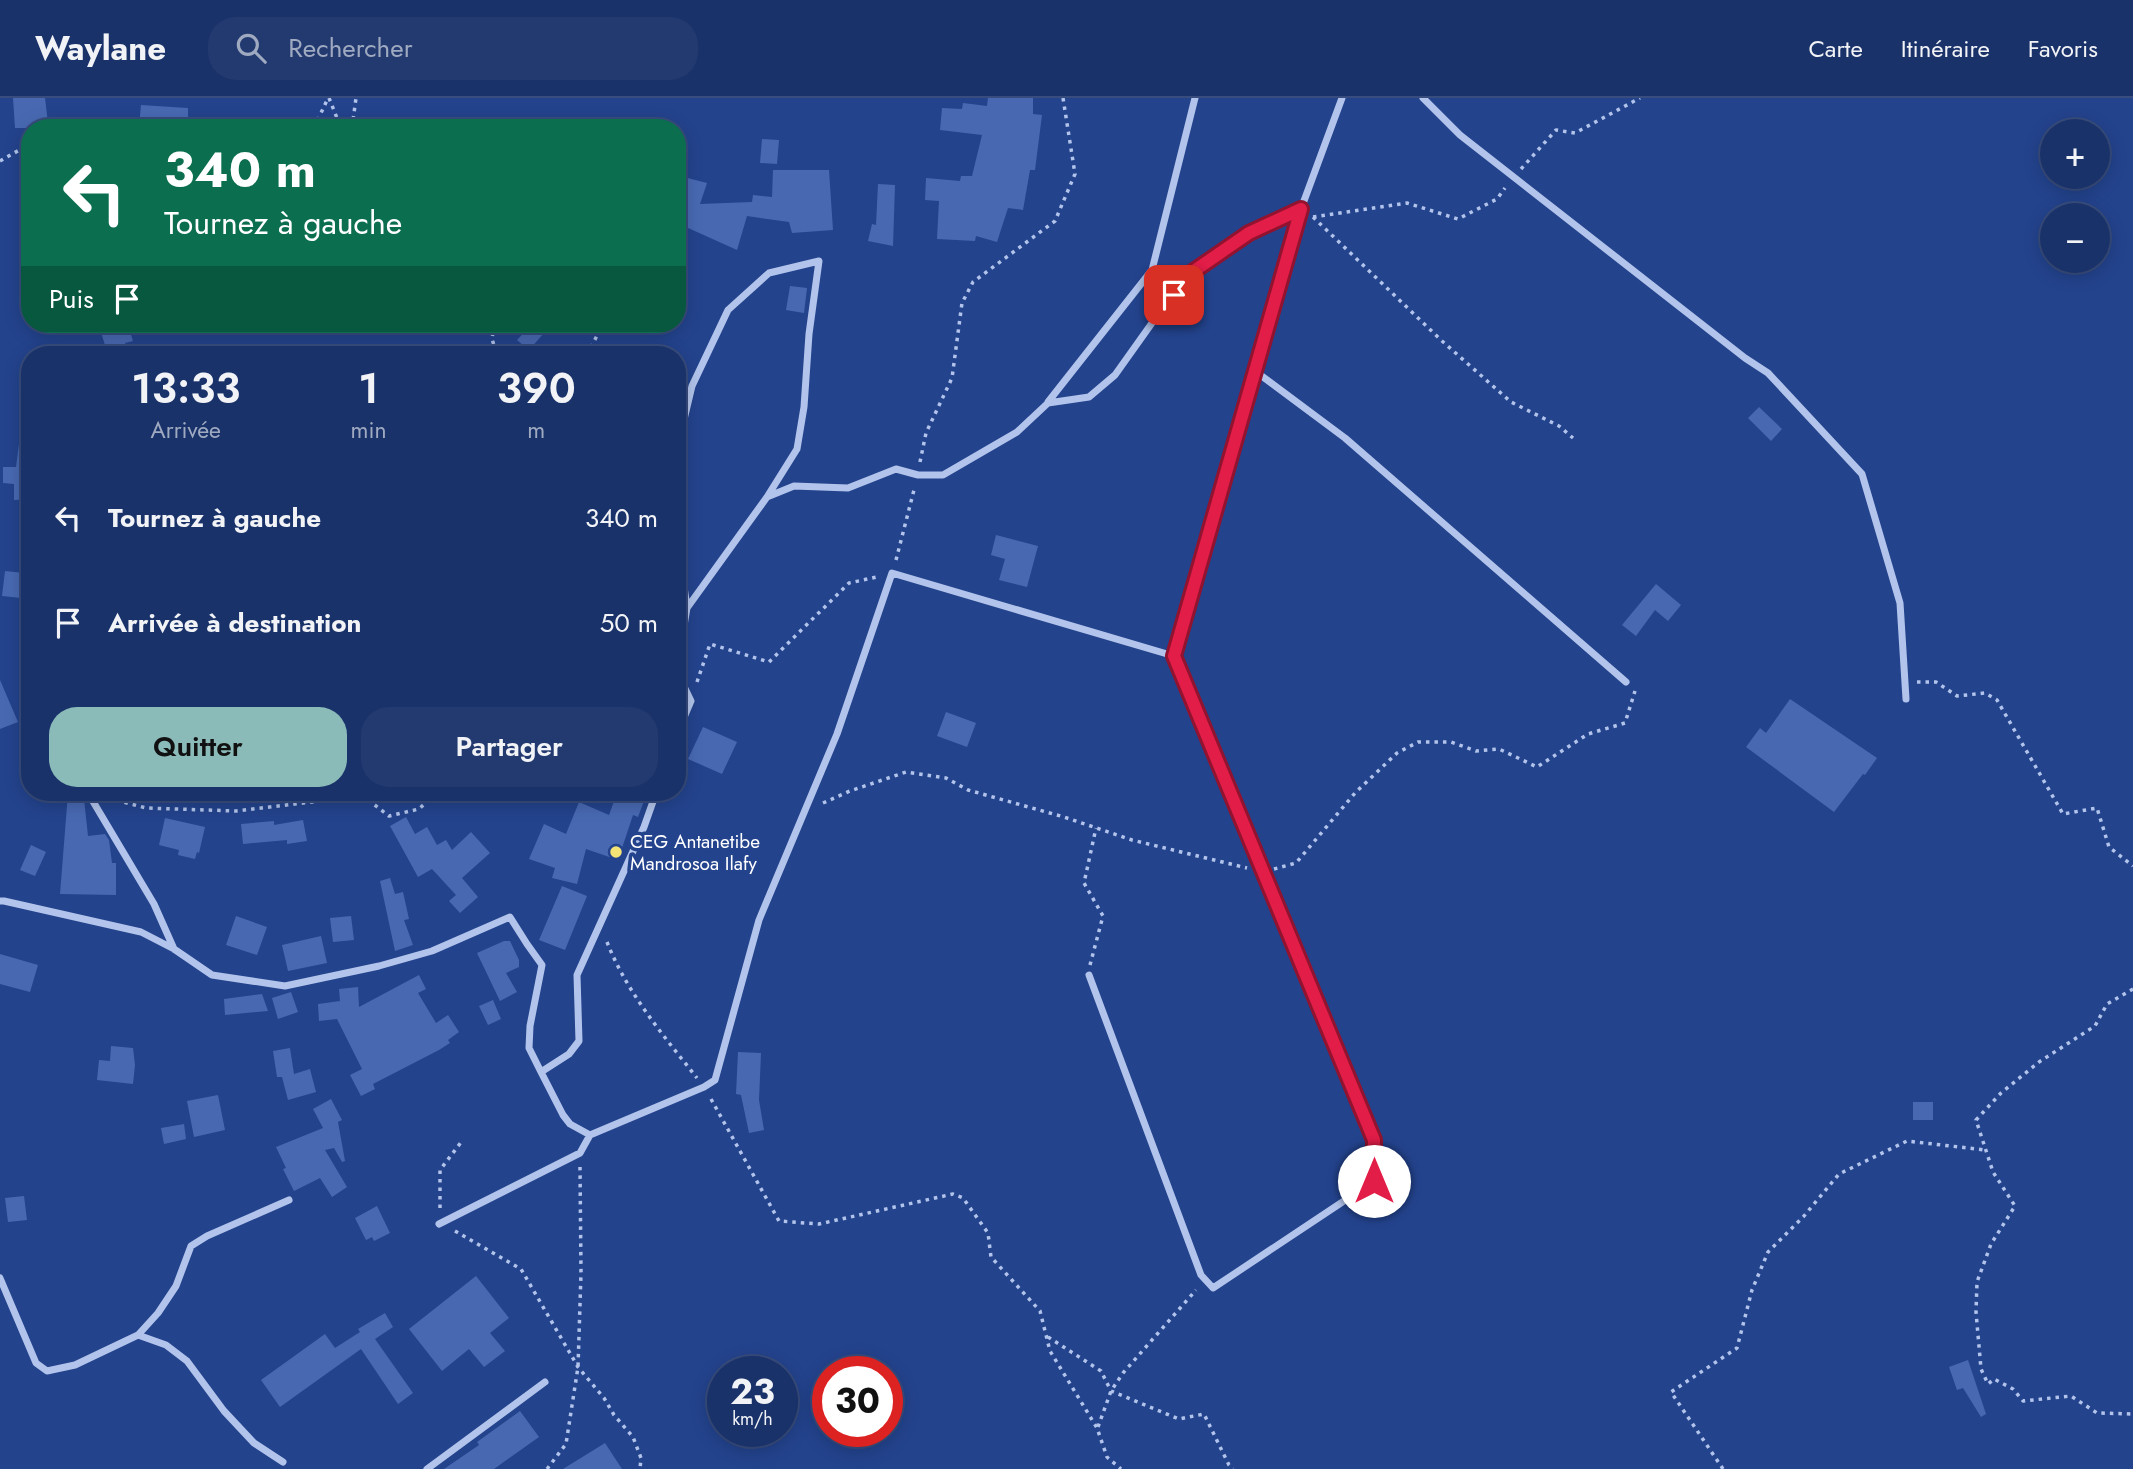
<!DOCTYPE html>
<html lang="fr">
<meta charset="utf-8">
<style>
body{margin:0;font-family:Jost,sans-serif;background:#233a70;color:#f1f3f6;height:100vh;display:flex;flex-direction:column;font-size:26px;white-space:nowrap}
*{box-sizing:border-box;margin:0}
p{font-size:23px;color:#9faac1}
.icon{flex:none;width:38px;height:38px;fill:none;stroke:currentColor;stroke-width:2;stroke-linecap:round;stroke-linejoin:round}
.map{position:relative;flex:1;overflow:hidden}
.sheet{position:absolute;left:21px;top:248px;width:665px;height:455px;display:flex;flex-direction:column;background:#1a326a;border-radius:28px;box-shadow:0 4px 18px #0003,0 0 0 2px #384d7e}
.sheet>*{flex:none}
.hud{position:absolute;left:21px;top:21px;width:665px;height:214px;border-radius:28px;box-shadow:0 4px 18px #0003,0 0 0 2px #384d7e;background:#0b6e4f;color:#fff;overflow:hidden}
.tools{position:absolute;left:2040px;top:21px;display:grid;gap:14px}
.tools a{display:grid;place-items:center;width:70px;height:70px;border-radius:50%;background:#1a326a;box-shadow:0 4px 18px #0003,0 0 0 2px #384d7e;font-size:35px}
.speed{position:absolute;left:707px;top:1258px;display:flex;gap:14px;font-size:35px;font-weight:700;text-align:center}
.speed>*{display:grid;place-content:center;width:91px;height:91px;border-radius:50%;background:#1a326a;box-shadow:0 4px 18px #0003,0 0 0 2px #384d7e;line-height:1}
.speed small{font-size:18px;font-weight:400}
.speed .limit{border:10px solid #d22;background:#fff;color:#111}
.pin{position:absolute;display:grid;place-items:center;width:60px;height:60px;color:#fff;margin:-30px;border-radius:14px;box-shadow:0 4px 10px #0006}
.me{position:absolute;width:77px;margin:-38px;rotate:0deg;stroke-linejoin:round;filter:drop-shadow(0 0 5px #0008)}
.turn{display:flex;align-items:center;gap:24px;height:147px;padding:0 28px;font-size:32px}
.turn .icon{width:91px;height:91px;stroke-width:2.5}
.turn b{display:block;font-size:49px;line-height:60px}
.then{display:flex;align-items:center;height:66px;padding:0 28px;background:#0003;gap:14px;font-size:26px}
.eta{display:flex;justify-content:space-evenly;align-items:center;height:119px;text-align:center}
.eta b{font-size:42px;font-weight:600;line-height:49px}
.cta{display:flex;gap:14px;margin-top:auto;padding:14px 28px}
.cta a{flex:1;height:80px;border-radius:28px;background:#8bbbb9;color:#111;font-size:28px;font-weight:600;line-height:80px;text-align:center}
.cta a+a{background:#233a70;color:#f1f3f6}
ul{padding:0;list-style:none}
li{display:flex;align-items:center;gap:21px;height:105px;padding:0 28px}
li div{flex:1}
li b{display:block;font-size:26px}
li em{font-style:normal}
header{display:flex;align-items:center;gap:42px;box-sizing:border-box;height:98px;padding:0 35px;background:#1a326a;border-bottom:2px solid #384d7e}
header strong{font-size:33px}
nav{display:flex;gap:38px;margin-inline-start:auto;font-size:24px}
.search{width:490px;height:63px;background:#233a70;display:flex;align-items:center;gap:18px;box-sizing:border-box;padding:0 24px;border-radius:28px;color:#9faac1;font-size:26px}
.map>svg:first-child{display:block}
.building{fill:#4869b2}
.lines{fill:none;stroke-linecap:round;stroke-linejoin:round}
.path{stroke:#b2c4eb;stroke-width:3.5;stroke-dasharray:3.5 5;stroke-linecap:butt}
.minor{stroke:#b2c4eb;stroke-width:7}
.route-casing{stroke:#92132f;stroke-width:18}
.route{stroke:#e11d48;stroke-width:12}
.poi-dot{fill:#f6e376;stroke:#23438d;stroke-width:2.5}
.labels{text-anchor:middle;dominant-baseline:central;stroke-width:7;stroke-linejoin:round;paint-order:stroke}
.poi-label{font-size:19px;fill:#fff;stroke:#23438d;text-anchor:start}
</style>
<header>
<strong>Waylane</strong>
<div class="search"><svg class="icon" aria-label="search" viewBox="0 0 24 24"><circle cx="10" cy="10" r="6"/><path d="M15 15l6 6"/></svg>Rechercher</div>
<nav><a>Carte</a><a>Itinéraire</a><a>Favoris</a></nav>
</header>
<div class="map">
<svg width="2133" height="1371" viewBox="0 0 2133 1371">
<rect width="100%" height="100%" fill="#23438d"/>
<path class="building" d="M13 0H45L48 25 33 26 34 30H15Z
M988 0H1033V16L1042 17 1035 72H1030L1023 112 1008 110 997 144 976 138 975 143 937 141 939 103 925 102 926 80 960 83 961 78H972L982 37 940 32 942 10 962 11 963 5 987 8Z
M141 7 188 10V30L139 28Z
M762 41 779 42 777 66 760 65Z
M773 72H829L833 132 792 135 789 124 747 118 737 152 677 125V89L680 78 707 85 700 106 752 104 753 97 772 99Z
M878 86 895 87 893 148 868 143 872 126 876 127Z
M790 188 807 190 804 215 786 212Z
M117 226H128L133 243 125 245 132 257H108L100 231Z
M532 226H552L529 252 517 242Z
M1759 309 1782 331 1771 343 1748 320Z
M19 346 30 347V401L14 402V386L3 385V369H16Z
M996 437 1038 448 1027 489 999 482 1005 461 991 457Z
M5 473 24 475 21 500 2 498Z
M1656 486 1681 507 1668 523 1655 512 1636 538 1622 527Z
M0 582 18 624 0 631Z
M1790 601 1877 660 1865 677 1863 676 1834 714 1746 649 1760 630 1766 635Z
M946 614 976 625 967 649 937 638Z
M703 629 737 644 722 676 688 661Z
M68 695H82L84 701 88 738 105 736 109 742 112 765H116V797L60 796Z
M617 695H647L638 719 633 717 618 762 586 751 577 786 552 780 555 770 529 761 544 726 566 736 579 704 609 717Z
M406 719 415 736 427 729 437 747 446 742 452 752 471 734 490 755 462 780 478 799 460 815 449 803 456 797 432 771 418 779 390 728Z
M165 720 205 729 199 755 197 754 195 761 178 757 179 752 159 747Z
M303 722 307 743 287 746V742L243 746 241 726 274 723V727Z
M31 747 46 754 35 778 20 772Z
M390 780 395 796 403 794 409 821 404 822 413 847 395 853 380 783Z
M562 788 587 798 565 852 539 842Z
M236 818 267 829 257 857 226 847Z
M351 818 354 842 333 844 330 820Z
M321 838 327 865 288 873 282 847Z
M504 843H510L519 862V869L506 875 517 894 500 903 477 855Z
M0 856 38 867 30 894 0 886Z
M419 877 426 891 418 895 436 925 448 917 459 934 448 942 450 945 439 952 373 986 375 991 361 998 350 977 362 971 337 921 319 923 318 906 340 903 339 891 358 889 359 909Z
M291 894 298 914 278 921 272 900Z
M262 896 268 913 225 917 224 901Z
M493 902 501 921 488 927 479 908Z
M111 948 133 950 135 967 133 986 97 982 99 962 110 963Z
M290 950 294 976 310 971 316 994 288 1002 282 979H277L273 953Z
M738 954 761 955 759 1002 764 1032 749 1035 741 997 736 996Z
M218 997 225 1032 194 1039 187 1003Z
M331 1001 342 1022 338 1024 345 1063 342 1064 334 1050 325 1052 347 1089 332 1099 320 1080 294 1093 283 1071 286 1070 276 1049 323 1030 313 1011Z
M1913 1004H1933V1022H1913Z
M184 1026 186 1041 164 1046 161 1030Z
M24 1098 27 1122 8 1124 5 1100Z
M377 1108 390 1135 374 1143 372 1139 366 1142 355 1120Z
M476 1178 509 1220 490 1235 505 1253 484 1269 469 1251 442 1273 409 1231Z
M385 1215 393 1229 375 1241 413 1295 398 1306 361 1251 280 1309 261 1282 325 1236 335 1250 360 1234 358 1231Z
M1968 1262 1986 1316 1981 1319 1963 1290 1957 1292 1949 1269Z
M520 1313 539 1339 494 1371H444L479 1347 477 1344Z
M605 1345 622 1371H563Z"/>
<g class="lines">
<path class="path" d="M329 0 341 30
M314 30 328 0
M352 30 356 0
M0 63 30 46
M1521 71 1556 32 1575 35 1640 0
M1313 119 1407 105 1458 121 1497 101 1505 90
M1313 119 1442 243 1511 304 1559 328 1573 340
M494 226 492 241 497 257
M587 257 603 226
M920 364 926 335 952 280 962 205 973 184 1055 123 1075 76 1063 0
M896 462 915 388
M697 584 710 546 769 564 849 485 877 479
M1917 584H1936L1957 598 1985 595 1997 602 2063 716 2097 710 2109 749 2133 768
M108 700 146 710 236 713 363 698 389 718 419 711 436 695
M823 705 850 693 906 674 946 680 968 692 1064 719 1132 742 1247 770
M1274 771 1296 765 1355 695 1397 655 1418 644H1451L1476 653 1499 651 1537 669 1588 636 1625 625 1635 593
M607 844C627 895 663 937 697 980
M1090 867 1103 818 1084 785 1096 730
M2133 891 2107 906 2095 928 2039 964 2001 995 1976 1022 1993 1074 2015 1108 1991 1146 1977 1184 1976 1214 1981 1271 1988 1286 1994 1281 2013 1291 2023 1303 2071 1298 2097 1315 2133 1316
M711 1001 779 1123 819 1126 953 1096 963 1100 988 1135 991 1159 1040 1213 1050 1253 1097 1330 1107 1359 1121 1371
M440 1110V1072L462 1043
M455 1133 521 1171 578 1269 604 1300 614 1317 633 1339 641 1360 640 1371
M1048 1239 1101 1273 1111 1293 1179 1321 1204 1316 1229 1367 1233 1371
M1098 1329 1111 1293 1123 1275 1196 1192
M547 1371 566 1346 578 1269 581 1175 580 1069
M1723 1371 1671 1294 1737 1250 1752 1192 1768 1154 1804 1118 1839 1076 1907 1043 1985 1052"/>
<path class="minor" d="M1423 0 1460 37 1745 260 1768 275 1862 376 1900 505 1906 601
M1255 273 1345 340 1626 584
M1048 304 1152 172 1195 0
M677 351 692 288 728 212 769 175 819 163 809 236 804 309 797 351 767 399
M677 441 687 509
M677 569 687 510 767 399 794 388 848 390 896 371 918 377H943L1017 334 1048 305 1089 299 1115 277 1157 218 1191 175 1249 135 1301 111
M677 574 691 603 677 636
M88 695 154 806 174 851
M0 803H4L141 834 174 851 212 877 285 888 379 868 432 853 510 819 527 846 542 867 530 928 529 950 541 974
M1089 877 1201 1177 1213 1190 1374 1083V1042L1174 558
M590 1037 704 989 715 982 759 822 837 636 892 475 1174 558 1301 111 1342 0
M439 1126 580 1055 590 1037 570 1026 563 1017 541 974 569 956 579 943 577 877 644 729 656 695
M0 1180 36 1265 47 1273 75 1267 138 1237 158 1215 176 1188 191 1148 207 1138 289 1102
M138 1237 166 1247 187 1263 224 1313 254 1345 283 1364
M427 1371 545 1284"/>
</g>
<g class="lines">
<g class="route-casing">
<path id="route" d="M1174 197 1191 175 1249 135 1301 111 1174 558 1374 1042V1083"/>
</g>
<use href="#route" class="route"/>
</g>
<circle class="poi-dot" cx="616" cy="754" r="7"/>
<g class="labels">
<g class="poi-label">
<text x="630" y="743">CEG Antanetibe<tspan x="630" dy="22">Mandrosoa Ilafy</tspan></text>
</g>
</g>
</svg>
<div class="tools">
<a>+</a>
<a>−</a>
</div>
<div class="speed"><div>23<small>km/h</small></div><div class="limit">30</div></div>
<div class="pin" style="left:1174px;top:197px;background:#d93025"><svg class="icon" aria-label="arrive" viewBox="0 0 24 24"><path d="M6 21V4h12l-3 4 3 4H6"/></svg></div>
<svg class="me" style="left:1374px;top:1083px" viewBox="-20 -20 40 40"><circle r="19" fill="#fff"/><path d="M0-13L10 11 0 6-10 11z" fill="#e11d48"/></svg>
<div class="hud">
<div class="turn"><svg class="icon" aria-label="left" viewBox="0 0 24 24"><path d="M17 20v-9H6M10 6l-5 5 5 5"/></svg><div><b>340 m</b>Tournez à gauche</div></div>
<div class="then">Puis<svg class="icon" aria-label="arrive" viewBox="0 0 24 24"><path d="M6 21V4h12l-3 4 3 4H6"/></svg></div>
</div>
<section class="sheet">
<div class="eta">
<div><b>13:33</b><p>Arrivée</p></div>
<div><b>1</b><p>min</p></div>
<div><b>390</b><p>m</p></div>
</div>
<ul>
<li><svg class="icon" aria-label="left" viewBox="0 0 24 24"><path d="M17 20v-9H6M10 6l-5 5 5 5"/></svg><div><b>Tournez à gauche</b></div><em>340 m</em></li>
<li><svg class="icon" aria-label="arrive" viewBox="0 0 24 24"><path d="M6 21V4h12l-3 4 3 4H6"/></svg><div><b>Arrivée à destination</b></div><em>50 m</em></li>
</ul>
<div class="cta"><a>Quitter</a><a>Partager</a></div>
</section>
</div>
